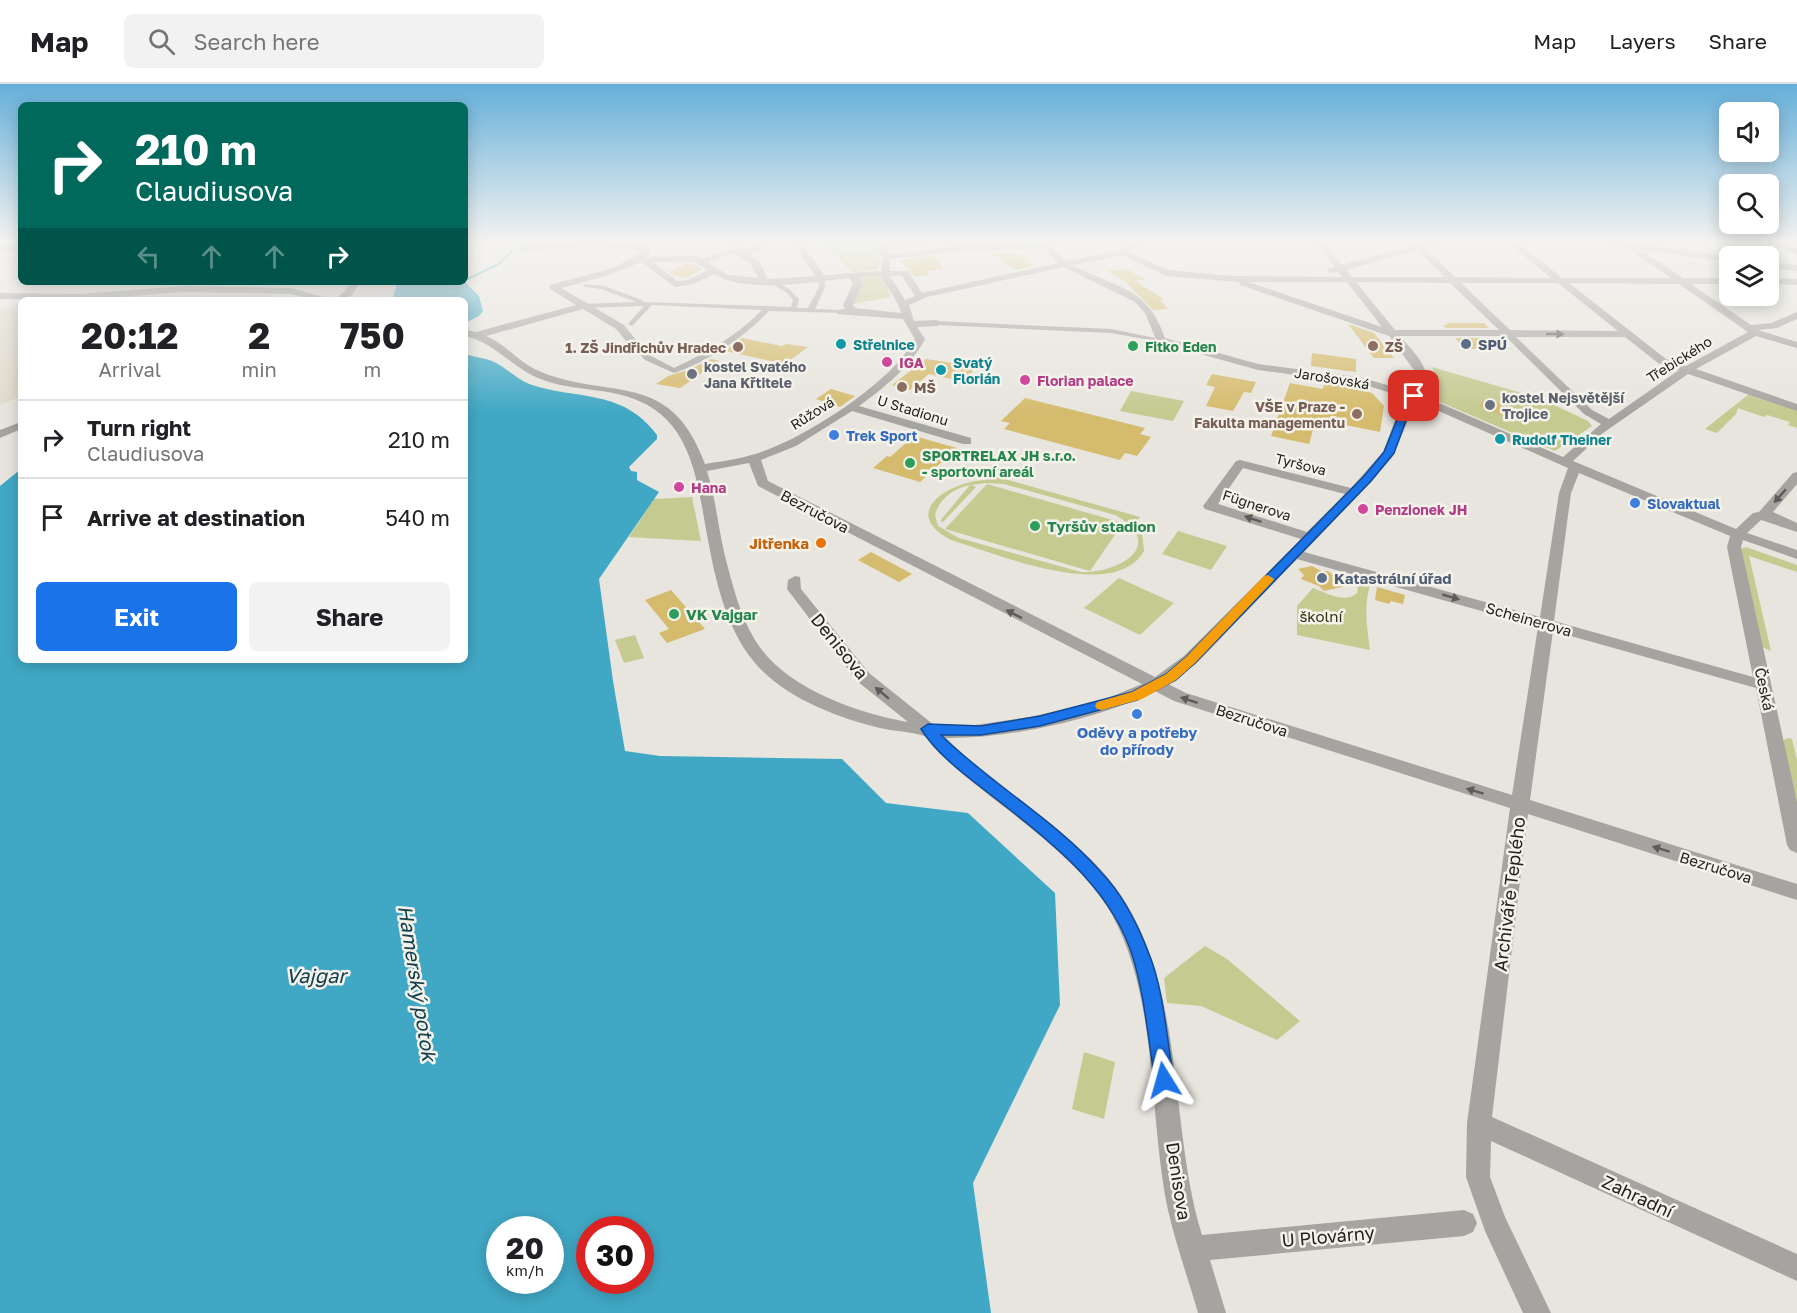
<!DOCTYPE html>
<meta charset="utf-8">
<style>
body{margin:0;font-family:"Golos Text",sans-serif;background:#f2f2f2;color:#202124;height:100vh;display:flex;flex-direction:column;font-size:22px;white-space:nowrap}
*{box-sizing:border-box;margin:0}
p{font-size:20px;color:#757577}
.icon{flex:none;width:33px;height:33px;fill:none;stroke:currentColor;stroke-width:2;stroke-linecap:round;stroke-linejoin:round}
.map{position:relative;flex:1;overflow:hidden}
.drawer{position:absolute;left:18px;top:213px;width:450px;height:366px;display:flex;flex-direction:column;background:#fff;border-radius:9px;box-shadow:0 3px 15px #0003}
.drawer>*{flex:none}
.top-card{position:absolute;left:18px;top:18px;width:450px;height:183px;border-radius:9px;box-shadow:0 3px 15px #0003;background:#00695c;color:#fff;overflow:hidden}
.fabs{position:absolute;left:1719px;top:18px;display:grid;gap:12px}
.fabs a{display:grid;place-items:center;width:60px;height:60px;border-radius:9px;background:#fff;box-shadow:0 3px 15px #0003;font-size:30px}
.speed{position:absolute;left:486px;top:1132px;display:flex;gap:12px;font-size:30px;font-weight:700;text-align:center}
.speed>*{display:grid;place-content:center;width:78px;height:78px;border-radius:50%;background:#fff;box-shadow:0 3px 15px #0003;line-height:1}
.speed small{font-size:15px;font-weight:400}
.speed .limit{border:9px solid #d22;background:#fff;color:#111}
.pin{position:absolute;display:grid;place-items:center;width:51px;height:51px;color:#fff;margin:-26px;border-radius:12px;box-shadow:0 3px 9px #0006}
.me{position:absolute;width:66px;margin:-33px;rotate:352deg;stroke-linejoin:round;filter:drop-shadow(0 0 4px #0008)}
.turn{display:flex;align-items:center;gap:21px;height:126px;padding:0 18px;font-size:27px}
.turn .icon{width:78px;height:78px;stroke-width:2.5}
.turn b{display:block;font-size:42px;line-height:51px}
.lanes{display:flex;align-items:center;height:57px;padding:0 18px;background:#0003;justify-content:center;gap:30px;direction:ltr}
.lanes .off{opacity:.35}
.eta{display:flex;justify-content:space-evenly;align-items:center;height:102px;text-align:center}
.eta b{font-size:36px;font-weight:700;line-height:42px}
.button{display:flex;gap:12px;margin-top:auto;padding:12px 18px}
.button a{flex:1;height:69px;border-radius:9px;background:#1a73e8;color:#fff;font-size:24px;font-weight:700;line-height:69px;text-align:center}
.button a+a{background:#f2f2f2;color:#202124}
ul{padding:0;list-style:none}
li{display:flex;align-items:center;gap:18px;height:78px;padding:0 18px;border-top:2px solid #e0e0e0}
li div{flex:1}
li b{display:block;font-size:22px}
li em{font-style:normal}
header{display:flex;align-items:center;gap:36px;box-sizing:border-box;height:84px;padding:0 30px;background:#fff;border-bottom:2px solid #e0e0e0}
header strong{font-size:28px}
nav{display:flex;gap:33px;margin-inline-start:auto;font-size:21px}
.search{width:420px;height:54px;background:#f2f2f2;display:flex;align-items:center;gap:15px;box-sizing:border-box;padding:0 21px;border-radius:9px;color:#757577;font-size:22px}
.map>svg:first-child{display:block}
.built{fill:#dfdacb}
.green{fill:#c5ca91;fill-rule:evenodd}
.water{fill:#40a8c5;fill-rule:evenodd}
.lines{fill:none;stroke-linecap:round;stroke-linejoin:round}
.stream{stroke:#40a8c5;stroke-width:2}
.building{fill:#d5bb6d}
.pedestrian{fill:#a5a4a1;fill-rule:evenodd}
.minor{fill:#a5a4a1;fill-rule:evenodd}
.primary{fill:#706f69;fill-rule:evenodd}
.oneway{fill:#5e5c5a}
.route{fill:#1a73e8;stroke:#114b97;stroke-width:1.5}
.slow{fill:#f59e0b}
.culture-dot{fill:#0f9aa8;stroke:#f4f2ea;stroke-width:2}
.service-dot{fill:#5c6f8a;stroke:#f4f2ea;stroke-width:2}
.leisure-dot{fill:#2e9e5b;stroke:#f4f2ea;stroke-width:2}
.education-dot{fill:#8d6e63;stroke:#f4f2ea;stroke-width:2}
.hotel-dot{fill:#d1479c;stroke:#f4f2ea;stroke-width:2}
.worship-dot{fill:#6b7280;stroke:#f4f2ea;stroke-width:2}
.shop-dot{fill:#3f7fe0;stroke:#f4f2ea;stroke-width:2}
.food-dot{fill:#e8710a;stroke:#f4f2ea;stroke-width:2}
.labels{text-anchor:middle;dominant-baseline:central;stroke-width:5;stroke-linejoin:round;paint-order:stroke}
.far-culture-label{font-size:14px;font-weight:bold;fill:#0d838f;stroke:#f4f2ea;text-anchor:start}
.far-service-label{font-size:14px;font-weight:bold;fill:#4e5e75;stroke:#f4f2ea;text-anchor:start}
.far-leisure-label{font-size:14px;font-weight:bold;fill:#27864d;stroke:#f4f2ea;text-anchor:start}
.far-education-label{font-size:14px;font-weight:bold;fill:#785e54;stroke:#f4f2ea;text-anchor:start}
.far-street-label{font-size:14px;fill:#23221f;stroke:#f4f2ea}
.far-hotel-label{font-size:14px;font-weight:bold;fill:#b23c85;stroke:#f4f2ea;text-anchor:start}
.far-worship-label{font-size:14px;font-weight:bold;fill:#5b616d;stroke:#f4f2ea;text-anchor:start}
.far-shop-label{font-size:14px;font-weight:bold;fill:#366cbe;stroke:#f4f2ea;text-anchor:start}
.street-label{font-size:15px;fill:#23221f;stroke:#f4f2ea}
.leisure-label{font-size:15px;font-weight:bold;fill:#27864d;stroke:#f4f2ea;text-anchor:start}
.food-label{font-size:15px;font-weight:bold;fill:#c56008;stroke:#f4f2ea;text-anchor:end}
.service-label{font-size:15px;font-weight:bold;fill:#4e5e75;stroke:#f4f2ea;text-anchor:start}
.park-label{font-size:15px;fill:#2f310e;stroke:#f4f2ea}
.shop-label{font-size:15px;font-weight:bold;fill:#366cbe;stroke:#f4f2ea}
.near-street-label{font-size:18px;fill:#23221f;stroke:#f4f2ea}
.near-water-label{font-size:20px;font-style:italic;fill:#12404d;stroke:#f4f2ea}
</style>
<header>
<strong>Map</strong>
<div class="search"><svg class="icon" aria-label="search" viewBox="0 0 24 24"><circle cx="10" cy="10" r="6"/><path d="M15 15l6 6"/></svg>Search here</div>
<nav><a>Map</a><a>Layers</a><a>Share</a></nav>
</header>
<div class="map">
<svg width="1797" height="1229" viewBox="0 0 1797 1229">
<rect width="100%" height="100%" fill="#e7e5dd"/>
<path class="built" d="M148 209 181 208 273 209 265 216H62Z
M21 218V312L0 321V227Z"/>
<path class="green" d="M821 157H875L880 178 876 186 852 188Z
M881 191 891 213 852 220 855 217 856 207 861 205 862 201 855 193Z
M1432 283 1539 314 1588 337 1592 342 1555 367 1433 315 1438 298Z
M1131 307 1184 317 1173 337 1120 327Z
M1749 310 1797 325V344L1788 341 1790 338 1767 331 1764 333 1738 324 1736 330 1717 349 1705 345Z
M983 389 1140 433 1137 437 1130 436 1142 449 1144 467C1114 520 995 469 951 456 898 429 950 397 986 396L979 393ZM985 399 1004 400 1115 431C1168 461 1119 489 1081 488L959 454 938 442 935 431C939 415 954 404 970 401L940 437 943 438 976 403 971 401Z
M987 400 1123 439 1090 487 945 445Z
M692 413 701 457 629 453 654 415Z
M1178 447 1227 462 1211 486 1162 470Z
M1746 463 1797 481V488L1749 472 1771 567 1762 563 1741 465Z
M1119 494 1174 519 1140 551 1084 524Z
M1359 495 1371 498C1363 521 1367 543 1370 566L1297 551V522L1313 504C1326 509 1345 520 1357 509Z
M635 551 644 574 624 579 615 556Z
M1789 654 1792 655 1797 676V720L1783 658 1784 656Z
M1205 862 1227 875 1300 937 1277 956 1201 922 1167 919 1164 894Z
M1084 968 1115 978 1104 1035 1072 1025Z"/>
<path class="water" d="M394 198H465L479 212 483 227 479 232 465 239V216H392L396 203Z
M465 270C474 273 484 274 492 277 506 283 517 296 532 301 579 316 623 305 657 351V355L629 383 631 387 637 388V396L659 408 599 495 613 597 625 667 660 672 842 675 886 719 968 729 1055 809 1060 921 973 1099 991 1229H0V402L21 385V576H465ZM500 1146H550V1197H500ZM590 1146H640V1197H590Z"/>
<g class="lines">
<path class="stream" d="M465 196 497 181 516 164"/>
</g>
<path class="building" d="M888 158 921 160 927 163 891 168Z
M1015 168 1035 182 1017 186 1000 176 994 169Z
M934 172 943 185 927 187 930 191 918 193H915L900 176Z
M686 180H693L702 185 687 194 673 191 669 188Z
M1126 185 1145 195 1135 197 1164 215 1160 216 1168 225 1153 226 1126 198 1107 187Z
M1446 239H1484L1489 244H1446L1443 241H1448Z
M1348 240 1374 249 1394 274H1374Z
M742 254 782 262 786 260 808 263 785 280 725 267Z
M1455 254H1499L1510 265H1465Z
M1312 269 1356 275V288L1311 282Z
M711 275 719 277 680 304 656 300 668 292 688 286Z
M926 275 966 281 976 282 965 298 929 290 910 306 892 301Z
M1212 290 1217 291 1256 298 1251 309 1244 308 1233 327 1206 322 1215 303 1206 301Z
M1290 299 1323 305 1324 301 1337 299 1356 301 1373 310 1384 322 1380 348 1316 335 1309 360 1271 352Z
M831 305 855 312 840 323 816 315Z
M1025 314 1145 344 1140 350 1151 353 1137 372 1125 369 1120 376 1004 345 1010 339 1001 337Z
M1492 316 1497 319 1515 327 1501 331 1478 321Z
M914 352 957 364 920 398 873 384 887 372 890 373Z
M871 468 912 490 899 498 858 476Z
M1312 482 1323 488 1328 487 1346 502 1324 507 1319 502 1301 495 1304 491 1298 485Z
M1377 503 1405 511 1403 520 1391 517 1389 520 1375 516Z
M671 506 705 545 667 559 659 549 669 545 645 516Z"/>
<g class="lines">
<path class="pedestrian" d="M821 192 824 194 825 203 815 225 840 226 844 228 842 229 769 227C744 253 710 277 674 289L645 276 628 258V254H634L651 272 674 284C706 269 737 252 762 226L652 221 632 242 628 240 644 222 583 224 580 222 583 220 636 218 601 205 584 203V201L586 200 604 202 642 216 643 218 791 223 793 216 786 208 775 202 774 199 777 197 790 206 799 215 797 224H808L819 203 818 194Z
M934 237 1111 245 1165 256 1161 258 1111 249 937 241H934Z"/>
<path class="minor" d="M582 157 646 162 649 163 651 169 647 173 696 172 702 175 730 164 735 157H743L738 165 753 164 757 157H763L759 168 749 170 760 179 768 195 815 192 792 157H800L824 191 881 187 882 173 876 157H884L889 170 964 161 1042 160 1041 157H1049L1054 166 1067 177 1118 167 1134 157H1145L1128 168 1168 186 1233 192 1342 193 1338 188 1328 189V185L1335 183 1314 157H1323L1342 181 1430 157H1445L1425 164 1455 193 1551 194 1506 157H1516L1562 194H1671L1627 164 1591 157H1616L1730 172V178L1641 166 1683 194H1730V200H1691L1751 241 1771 239 1797 228V235L1777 244 1758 246 1797 258V264L1756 252 1696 285 1797 320V327L1688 290 1603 349 1573 377 1736 445 1753 429 1759 428 1793 389 1797 388V400L1773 428 1797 439V448L1761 436 1747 449 1797 466V475L1743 456 1741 463 1797 718V769L1790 766 1787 761 1756 604 1553 547 1530 716 1797 800V816L1528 730 1492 1033 1797 1170V1197L1491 1057 1490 1093 1505 1133 1551 1229H1523L1485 1147 1466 1093 1467 1039 1510 724 1174 617 1155 607C1100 635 1008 655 946 654 993 703 1056 736 1102 787 1189 884 1166 1034 1202 1151L1464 1126 1473 1130 1477 1139 1473 1148 1464 1152 1210 1176 1226 1229H1198C1188 1194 1176 1161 1168 1126 1148 1031 1159 915 1111 829 1085 783 1027 741 985 708 973 698 960 689 949 678 941 671 934 659 926 653 917 648 891 647 880 644 835 633 780 612 751 574 727 543 716 499 709 461 698 408 696 341 639 317 610 304 576 307 546 297 515 288 497 259 465 252V246L476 248 576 221 550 205V201L613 184 644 167 592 162 522 168 518 165 522 162ZM1045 165 1058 179 922 209 908 187H890V175L964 167ZM1417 166 1445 193H1352L1346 186ZM733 169 750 179 758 194 728 191 708 178ZM1117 172 1127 173 1166 192 1239 198 1240 201 1389 252 1417 290V301L1411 308 1363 294 1258 280 1165 254C1147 201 1116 205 1073 181ZM653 178H694L708 186 688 196 677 197ZM639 179H643L675 203 693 200 714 190C747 210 812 198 849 194L853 199 843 221 845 225 837 226V230L903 235 915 255C892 298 809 351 764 367 745 374 725 377 705 380 670 284 610 317 539 287 519 279 506 260 486 252L583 225 616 245 627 258H635L636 256 624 241 561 204 606 192ZM1064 183 1135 218 1145 229 1157 258 1258 286 1362 300 1407 314 1400 323 1383 368 1351 404 1240 376 1236 377 1203 422 1205 425 1301 455 1184 572 1155 593 768 397 761 376 796 362 852 327 963 360H971V354L859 322C885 303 910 283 925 255L917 243 937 242 942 239 937 236 914 237 909 221 927 213ZM890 192H902L915 212 905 216ZM858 193 881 192C886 204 899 216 901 229L855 224 853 221 863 199ZM1248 198H1347L1382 243ZM1356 198 1450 199 1499 246H1395ZM1461 199H1558L1618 247 1510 246ZM1569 199 1679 200 1748 248 1686 282 1666 275ZM1400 252H1505L1584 330 1601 340 1563 373 1421 311C1437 288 1415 270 1400 252ZM1516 253H1625L1658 279 1679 286 1609 335 1592 326ZM1416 317 1568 384 1559 409 1540 533 1304 468 1372 397 1393 372ZM749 379 758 402 1142 600 1100 617 1030 633 975 641H934L869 589 801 505 800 493 795 492 788 496 787 505 857 597 908 638C860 630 792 606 762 566 742 540 733 503 725 472 718 444 716 415 707 387ZM1243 384 1345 410 1307 448 1218 420ZM1579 389 1730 452 1727 463 1753 593 1554 537 1571 409ZM1297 475 1538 543 1512 711 1186 609 1168 600 1196 580Z
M0 161 21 162V168L0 167Z
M1768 177 1797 181V187L1768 183Z
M1768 194 1797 195V201L1768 200Z
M350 198H360L352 211 344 216H317L291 210 184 208 79 216 0 215V209L79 210 184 202 291 204 334 216 345 207Z
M21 338V345L0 354V346Z"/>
<path class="primary" d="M1771 157H1783L1797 164V171Z"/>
</g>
<defs><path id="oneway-solid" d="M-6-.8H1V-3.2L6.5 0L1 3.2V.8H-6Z" transform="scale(1.5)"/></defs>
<g class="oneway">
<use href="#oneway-solid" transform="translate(1555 250) rotate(1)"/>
<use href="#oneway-solid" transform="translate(1780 412) rotate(131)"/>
<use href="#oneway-solid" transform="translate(1253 435) rotate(-162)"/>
<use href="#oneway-solid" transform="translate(1451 513) rotate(16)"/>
<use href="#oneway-solid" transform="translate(1014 530) rotate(-153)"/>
<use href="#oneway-solid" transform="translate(882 609) rotate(-140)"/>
<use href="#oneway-solid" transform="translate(1189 616) rotate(-162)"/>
<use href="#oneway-solid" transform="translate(1475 707) rotate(-163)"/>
<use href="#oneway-solid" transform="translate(1661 765) rotate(-163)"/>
</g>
<linearGradient id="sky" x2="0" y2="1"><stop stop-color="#65afda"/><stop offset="0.48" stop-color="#f4f3f0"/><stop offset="1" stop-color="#f4f3f0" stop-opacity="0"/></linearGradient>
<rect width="1797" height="329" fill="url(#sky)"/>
<path class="route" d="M1414 309 1419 312 1411 323 1394 369 1371 397 1195 579 1176 596 1137 616 1040 642 981 651H941C991 700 1054 735 1101 788 1123 811 1138 841 1149 870 1164 906 1167 958 1174 996L1171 1003 1164 1006 1157 1003 1155 996C1148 956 1145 913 1133 874 1114 810 1060 765 1009 725 981 702 940 676 921 645L928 640 981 642 1040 632 1132 608 1166 590 1186 573 1364 392 1384 368 1402 323 1411 310Z"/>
<path class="slow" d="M1268 491 1274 495 1273 497 1195 579 1176 596 1142 615 1102 626 1097 625 1095 622 1097 618 1132 608 1166 590 1186 573 1264 492Z"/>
<g class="culture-dot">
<circle cx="841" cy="260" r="6"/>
<circle cx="941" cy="286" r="6"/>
<circle cx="1500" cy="355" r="6"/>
</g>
<g class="service-dot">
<circle cx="1466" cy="260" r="6"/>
<circle cx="1322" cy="494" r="6"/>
</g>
<g class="leisure-dot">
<circle cx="1133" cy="262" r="6"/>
<circle cx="910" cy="379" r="6"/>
<circle cx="1035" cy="442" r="6"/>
<circle cx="674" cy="530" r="6"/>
</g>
<g class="education-dot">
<circle cx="1373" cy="262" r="6"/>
<circle cx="738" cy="263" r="6"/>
<circle cx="902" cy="303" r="6"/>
<circle cx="1357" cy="330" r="6"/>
</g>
<g class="hotel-dot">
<circle cx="887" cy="278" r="6"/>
<circle cx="1025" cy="296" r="6"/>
<circle cx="679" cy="403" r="6"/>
<circle cx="1363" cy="425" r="6"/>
</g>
<g class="worship-dot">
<circle cx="692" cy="290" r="6"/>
<circle cx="1490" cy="321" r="6"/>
</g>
<g class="shop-dot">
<circle cx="834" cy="351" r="6"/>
<circle cx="1635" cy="419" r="6"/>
<circle cx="1137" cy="630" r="6"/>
</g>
<circle class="food-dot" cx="821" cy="459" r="6"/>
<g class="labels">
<g class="far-culture-label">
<text x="853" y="260">Střelnice</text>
<text x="953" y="278">Svatý<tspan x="953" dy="16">Florián</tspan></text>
<text x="1512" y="355">Rudolf Theiner</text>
</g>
<g class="far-service-label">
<text x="1478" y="260">SPÚ</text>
</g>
<g class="far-leisure-label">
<text x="1145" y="262">Fitko Eden</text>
<text x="922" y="371">SPORTRELAX JH s.r.o.<tspan x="922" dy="16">- sportovní areál</tspan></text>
</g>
<g class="far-education-label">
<text x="1385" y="262">ZŠ</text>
<text x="726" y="263" text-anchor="end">1. ZŠ Jindřichův Hradec</text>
<text x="914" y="303">MŠ</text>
<text x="1345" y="322" text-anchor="end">VŠE v Praze -<tspan x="1345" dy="16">Fakulta managementu</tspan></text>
</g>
<g class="far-street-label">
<text transform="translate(1679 275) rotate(-32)">Třebického</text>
<text transform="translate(1332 294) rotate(9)">Jarošovská</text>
<text transform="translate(913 326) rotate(17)">U Stadionu</text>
<text transform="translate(812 329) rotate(-32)">Růžová</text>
<text transform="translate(1301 380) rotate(14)">Tyršova</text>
<text transform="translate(1257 421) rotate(18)">Fügnerova</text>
</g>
<g class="far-hotel-label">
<text x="899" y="278">IGA</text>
<text x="1037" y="296">Florian palace</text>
<text x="691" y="403">Hana</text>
<text x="1375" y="425">Penzionek JH</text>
</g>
<g class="far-worship-label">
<text x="704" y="282">kostel Svatého<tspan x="704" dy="16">Jana Křtitele</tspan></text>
<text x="1502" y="313">kostel Nejsvětější<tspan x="1502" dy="16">Trojice</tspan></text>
</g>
<g class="far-shop-label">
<text x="846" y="351">Trek Sport</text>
<text x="1647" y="419">Slovaktual</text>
</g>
<g class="street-label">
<text transform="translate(815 427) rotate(28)">Bezručova</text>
<text transform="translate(1529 535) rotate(16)">Scheinerova</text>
<text transform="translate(1765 605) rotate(78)">Česká</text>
<text transform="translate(1252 636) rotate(18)">Bezručova</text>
<text transform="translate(1716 783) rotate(17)">Bezručova</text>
</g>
<g class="leisure-label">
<text x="1047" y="442">Tyršův stadion</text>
<text x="686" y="530">VK Vajgar</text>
</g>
<g class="food-label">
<text x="809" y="459">Jitřenka</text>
</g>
<g class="service-label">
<text x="1334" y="494">Katastrální úřad</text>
</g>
<g class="park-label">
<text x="1321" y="532">školní</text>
</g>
<g class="shop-label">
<text x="1137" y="648">Oděvy a potřeby<tspan x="1137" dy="17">do přírody</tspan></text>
</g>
<g class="near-street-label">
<text transform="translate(840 562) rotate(51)">Denisova</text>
<text transform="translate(1509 810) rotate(-83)">Archiváře Teplého</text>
<text transform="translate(1179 1097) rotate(81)">Denisova</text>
<text transform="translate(1638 1112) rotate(25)">Zahradní</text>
<text transform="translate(1328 1152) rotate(-5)">U Plovárny</text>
</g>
<g class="near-water-label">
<text x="316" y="891">Vajgar</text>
<text transform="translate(418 899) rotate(81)">Hamerský potok</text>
</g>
</g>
</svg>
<div class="fabs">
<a><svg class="icon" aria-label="sound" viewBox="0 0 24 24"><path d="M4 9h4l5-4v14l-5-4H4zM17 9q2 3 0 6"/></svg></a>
<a><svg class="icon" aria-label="search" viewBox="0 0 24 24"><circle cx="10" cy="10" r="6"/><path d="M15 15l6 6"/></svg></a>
<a><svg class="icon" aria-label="layers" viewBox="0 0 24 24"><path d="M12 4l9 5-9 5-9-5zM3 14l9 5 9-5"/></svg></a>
</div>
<div class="speed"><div>20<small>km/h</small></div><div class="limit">30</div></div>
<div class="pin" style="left:1414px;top:312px;background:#d93025"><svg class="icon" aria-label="arrive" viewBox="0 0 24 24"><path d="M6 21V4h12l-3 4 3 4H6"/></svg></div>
<svg class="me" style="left:1164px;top:996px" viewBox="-20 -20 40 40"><path d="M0-17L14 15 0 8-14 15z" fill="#1a73e8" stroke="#fff" stroke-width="4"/></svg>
<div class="top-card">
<div class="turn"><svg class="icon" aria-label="right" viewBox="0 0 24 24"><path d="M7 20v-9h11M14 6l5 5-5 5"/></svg><div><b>210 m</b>Claudiusova</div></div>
<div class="lanes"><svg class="icon off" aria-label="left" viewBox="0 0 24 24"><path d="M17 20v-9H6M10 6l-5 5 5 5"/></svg><svg class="icon off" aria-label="ahead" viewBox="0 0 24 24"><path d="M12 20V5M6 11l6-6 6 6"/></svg><svg class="icon off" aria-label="ahead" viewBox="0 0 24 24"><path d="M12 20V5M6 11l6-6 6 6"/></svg><svg class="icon" aria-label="right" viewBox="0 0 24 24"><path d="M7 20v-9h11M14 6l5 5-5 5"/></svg></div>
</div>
<section class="drawer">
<div class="eta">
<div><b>20:12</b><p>Arrival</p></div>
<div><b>2</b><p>min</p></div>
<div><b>750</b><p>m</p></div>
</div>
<ul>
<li><svg class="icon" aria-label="right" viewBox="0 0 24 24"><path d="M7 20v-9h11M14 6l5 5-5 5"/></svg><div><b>Turn right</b><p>Claudiusova</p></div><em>210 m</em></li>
<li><svg class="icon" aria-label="arrive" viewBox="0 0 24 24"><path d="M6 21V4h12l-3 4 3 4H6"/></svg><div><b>Arrive at destination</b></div><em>540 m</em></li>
</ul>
<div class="button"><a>Exit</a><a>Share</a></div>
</section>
</div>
